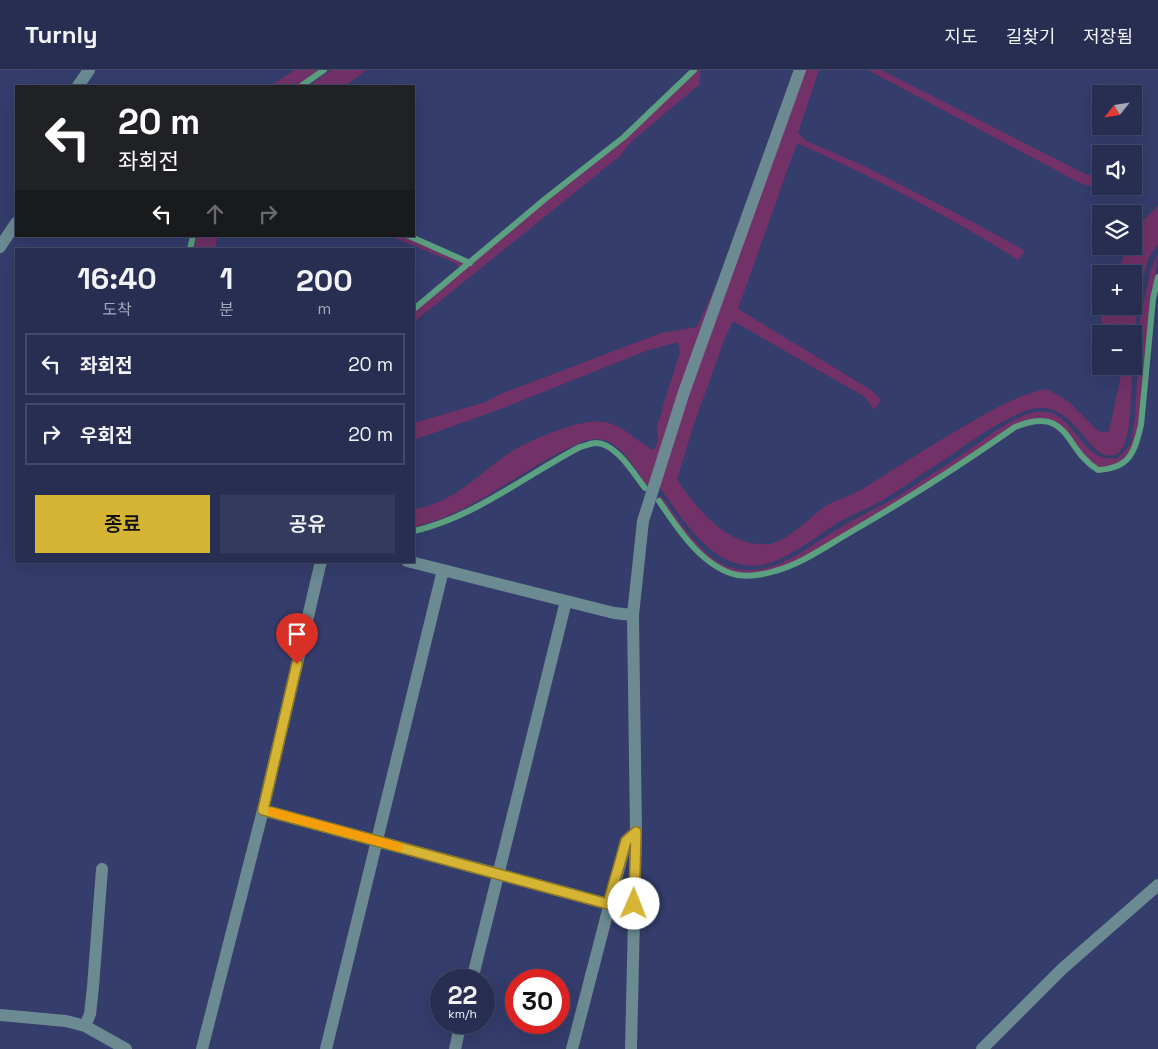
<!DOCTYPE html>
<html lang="ko">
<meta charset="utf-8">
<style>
body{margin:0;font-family:"Space Grotesk","Noto Sans KR",sans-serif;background:#333a5b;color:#f1f3f6;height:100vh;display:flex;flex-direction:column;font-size:19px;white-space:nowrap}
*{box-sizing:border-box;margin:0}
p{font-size:16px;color:#a4a8b7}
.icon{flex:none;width:28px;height:28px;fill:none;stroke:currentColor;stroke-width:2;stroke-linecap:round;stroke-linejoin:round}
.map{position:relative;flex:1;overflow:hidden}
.details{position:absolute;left:15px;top:178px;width:400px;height:315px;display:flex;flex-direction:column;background:#272e51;border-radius:0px;box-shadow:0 5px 20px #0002,0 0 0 1px #434a68}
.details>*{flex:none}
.guide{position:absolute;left:15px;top:15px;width:400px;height:152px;border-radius:0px;box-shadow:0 5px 20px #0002,0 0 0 1px #434a68;background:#202124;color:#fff;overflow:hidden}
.needle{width:32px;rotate:240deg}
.controls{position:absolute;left:1092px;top:15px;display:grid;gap:10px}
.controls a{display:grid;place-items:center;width:50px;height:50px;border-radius:0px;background:#272e51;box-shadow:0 5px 20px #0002,0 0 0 1px #434a68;font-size:25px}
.speed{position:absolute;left:430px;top:899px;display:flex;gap:10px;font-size:25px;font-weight:700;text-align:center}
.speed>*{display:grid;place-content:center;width:65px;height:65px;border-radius:50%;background:#272e51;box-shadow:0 5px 20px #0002,0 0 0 1px #434a68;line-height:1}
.speed small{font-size:12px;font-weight:400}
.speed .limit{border:8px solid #d22;background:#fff;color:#111}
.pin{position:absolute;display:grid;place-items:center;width:42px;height:42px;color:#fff;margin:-51px -21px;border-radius:50% 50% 50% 0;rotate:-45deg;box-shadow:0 0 5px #0007}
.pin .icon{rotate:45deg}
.me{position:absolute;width:55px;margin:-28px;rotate:1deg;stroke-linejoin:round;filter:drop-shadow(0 0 4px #0008)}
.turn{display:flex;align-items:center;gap:18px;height:105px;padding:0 20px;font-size:22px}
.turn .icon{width:65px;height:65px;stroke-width:2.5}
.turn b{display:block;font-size:35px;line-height:42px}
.lanes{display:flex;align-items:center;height:48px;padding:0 20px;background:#0003;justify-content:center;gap:25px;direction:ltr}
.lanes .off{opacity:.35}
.eta{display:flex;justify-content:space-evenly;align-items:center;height:85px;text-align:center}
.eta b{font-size:30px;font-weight:600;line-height:35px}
.cta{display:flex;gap:10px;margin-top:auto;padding:10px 20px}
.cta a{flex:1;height:58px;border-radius:0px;background:#d6b534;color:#111;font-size:20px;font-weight:600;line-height:58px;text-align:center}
.cta a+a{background:#333a5b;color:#f1f3f6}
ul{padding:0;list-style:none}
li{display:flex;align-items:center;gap:15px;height:62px;margin:0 10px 8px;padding:0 10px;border:2px solid #434a68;border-radius:0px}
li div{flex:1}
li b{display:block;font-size:19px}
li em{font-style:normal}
header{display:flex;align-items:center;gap:30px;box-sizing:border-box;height:70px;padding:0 25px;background:#272e51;border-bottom:1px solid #434a68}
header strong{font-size:24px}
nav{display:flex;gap:28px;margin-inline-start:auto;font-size:18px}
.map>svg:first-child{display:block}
.grass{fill:#723268}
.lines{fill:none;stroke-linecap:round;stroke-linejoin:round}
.stream{stroke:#5ba080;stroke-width:6}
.minor{stroke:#6b8a91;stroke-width:12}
.route-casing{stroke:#8b7622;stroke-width:12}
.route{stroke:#d6b534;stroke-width:9}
.slow{stroke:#f59e0b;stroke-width:9}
</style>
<header>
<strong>Turnly</strong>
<nav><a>지도</a><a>길찾기</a><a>저장됨</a></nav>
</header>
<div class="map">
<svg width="1158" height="979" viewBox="0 0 1158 979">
<rect width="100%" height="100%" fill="#343d6c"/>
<path class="grass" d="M295 0H319L297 16H270Z
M331 0H367L345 16H308Z
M696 0H700V14L631 72 620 86 414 252V242L546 130 626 68Z
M806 0H819L798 63 806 71 862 95 971 151 1025 181 1018 190C948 145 873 107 797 73L738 239 871 320 881 330 874 340 865 327 733 251 725 268 695 351 677 409C697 440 729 478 769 474 787 472 811 446 826 436 838 428 852 426 864 418 896 398 928 377 961 358 989 342 1015 325 1047 319L1068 331 1098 361 1104 363 1109 361 1123 296H1132C1131 314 1133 374 1118 383 1088 401 1077 321 1025 341 989 355 958 382 925 402 909 413 892 425 874 435 862 441 849 446 837 453 814 468 789 489 762 495 752 497 741 495 732 492 700 480 677 440 657 414L736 191Z
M868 0H881L1085 104 1101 107V118L1082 114Z
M1158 136V174L1149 187 1144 204 1136 246 1134 279V264H1111L1101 251V238L1134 236V204H1117L1127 176H1134L1135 159Z
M197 166H218L215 179H194Z
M390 166H405L466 193 460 199 456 193Z
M1158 184 1140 354 1131 384 1118 395 1110 398H1099L1094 396 1057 353 1044 348 1037 349 1015 356C960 395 903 430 845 464 823 476 800 493 775 500 763 503 750 506 738 503 700 495 678 455 658 426L662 427C679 450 699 484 726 496 769 513 808 476 843 456 862 444 883 436 903 423 923 410 943 397 963 384 984 370 1007 350 1031 343 1076 331 1076 395 1118 388L1131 374 1135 347 1140 250 1151 199Z
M727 191 648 416C637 402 624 378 607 371 598 367 586 370 577 374 521 399 475 443 414 457V439C451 434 476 407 505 386 524 372 582 347 605 352 625 356 636 372 654 380L658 370 657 356 680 282 678 272 646 281 498 340 414 370V353L486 332 498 325 661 263 697 257Z"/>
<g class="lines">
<path class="stream" d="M301 16 324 0
M409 166 470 193
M190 179 193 166
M414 239 545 129 624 67 694 0
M659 431C678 459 702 497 737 505 750 507 762 505 775 501 801 494 825 477 849 463 906 430 961 395 1015 357 1071 335 1063 379 1098 400 1130 398 1134 383 1141 355L1153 229 1158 207
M414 461C475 447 526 405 580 377 585 376 591 373 596 373 616 373 634 404 645 418"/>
<path class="minor" d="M78 16 89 0
M0 177 16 153
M407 491 614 543 633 545
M263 740 608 834
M472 910 566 531
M0 945 66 951 85 956 126 979
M85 956 90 944 93 917 102 799
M202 979 263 740 321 491
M326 979 443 500
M455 979 461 952
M572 979 626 771 636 762
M631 979 636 762 633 545 643 451 684 322 800 0
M982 979 1062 899 1158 815"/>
</g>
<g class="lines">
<g class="route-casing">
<path id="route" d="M297 594 263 740 608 834 626 771 636 762 634 834"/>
</g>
<use href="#route" class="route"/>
<path class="slow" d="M272 742 399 777"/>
</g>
</svg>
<div class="controls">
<a><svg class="needle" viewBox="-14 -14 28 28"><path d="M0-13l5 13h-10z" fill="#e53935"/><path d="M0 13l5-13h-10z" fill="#a4a8b7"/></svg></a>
<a><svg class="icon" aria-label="sound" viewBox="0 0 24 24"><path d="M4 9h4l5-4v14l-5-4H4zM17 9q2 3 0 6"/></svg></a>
<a><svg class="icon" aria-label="layers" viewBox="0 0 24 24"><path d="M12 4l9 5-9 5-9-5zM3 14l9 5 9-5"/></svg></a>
<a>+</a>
<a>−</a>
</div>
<div class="speed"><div>22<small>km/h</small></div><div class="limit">30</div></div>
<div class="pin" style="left:297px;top:594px;background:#d93025"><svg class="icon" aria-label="arrive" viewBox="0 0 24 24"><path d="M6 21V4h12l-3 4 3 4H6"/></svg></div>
<svg class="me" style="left:634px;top:834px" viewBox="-20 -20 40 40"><circle r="19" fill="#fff"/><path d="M0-13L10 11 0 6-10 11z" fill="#d6b534"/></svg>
<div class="guide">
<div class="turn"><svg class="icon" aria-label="left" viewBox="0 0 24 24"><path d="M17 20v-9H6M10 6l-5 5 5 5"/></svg><div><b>20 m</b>좌회전</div></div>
<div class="lanes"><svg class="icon" aria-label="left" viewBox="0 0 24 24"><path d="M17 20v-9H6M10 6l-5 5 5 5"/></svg><svg class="icon off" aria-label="ahead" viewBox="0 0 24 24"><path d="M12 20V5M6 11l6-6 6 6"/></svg><svg class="icon off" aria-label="right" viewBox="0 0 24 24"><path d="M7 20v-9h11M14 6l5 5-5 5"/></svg></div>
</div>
<section class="details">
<div class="eta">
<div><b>16:40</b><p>도착</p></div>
<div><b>1</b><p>분</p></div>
<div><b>200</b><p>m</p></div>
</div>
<ul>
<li><svg class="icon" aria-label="left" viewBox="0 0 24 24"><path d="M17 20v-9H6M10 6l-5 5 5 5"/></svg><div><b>좌회전</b></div><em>20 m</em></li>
<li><svg class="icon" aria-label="right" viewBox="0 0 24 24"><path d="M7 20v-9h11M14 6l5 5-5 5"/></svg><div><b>우회전</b></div><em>20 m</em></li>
</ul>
<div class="cta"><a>종료</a><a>공유</a></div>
</section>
</div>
